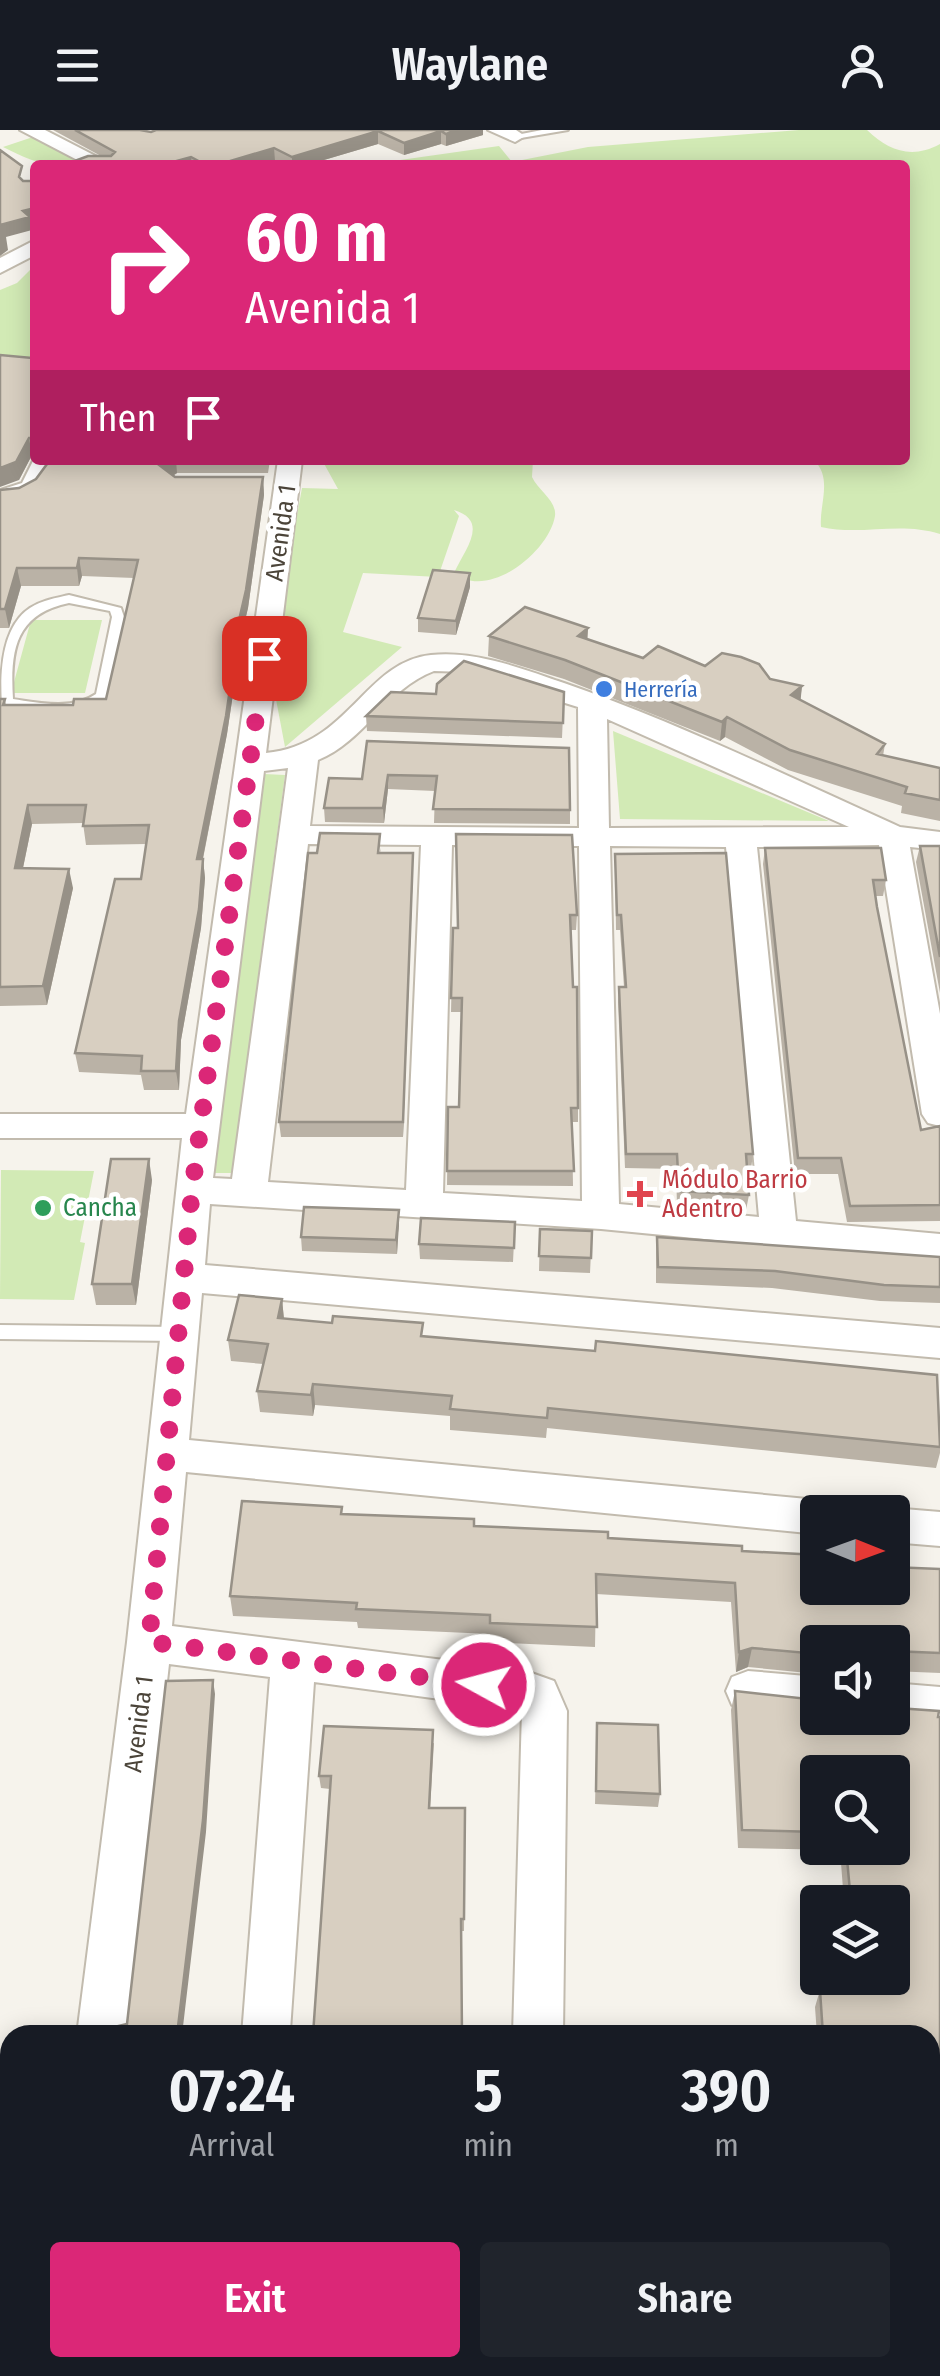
<!DOCTYPE html>
<meta charset="utf-8">
<style>
body{margin:0;font-family:"Fira Sans Condensed",sans-serif;background:#20242c;color:#f1f3f6;height:100vh;display:flex;flex-direction:column;font-size:38px;white-space:nowrap}
*{box-sizing:border-box;margin:0}
p{font-size:32px;color:#9ea1a6}
.icon{flex:none;width:55px;height:55px;fill:none;stroke:currentColor;stroke-width:2;stroke-linecap:round;stroke-linejoin:round}
.map{position:relative;flex:1;overflow:hidden}
.details{position:absolute;left:0px;top:1895px;width:940px;height:352px;display:flex;flex-direction:column;background:#171b24;border-radius:30px 30px 0 0;box-shadow:0 5px 25px #0003}
.details>*{flex:none}
.banner{position:absolute;left:30px;top:30px;width:880px;height:305px;border-radius:10px;box-shadow:0 5px 25px #0003;background:#db2777;color:#fff;overflow:hidden}
.needle{width:65px;rotate:91deg}
.buttons{position:absolute;left:800px;top:1365px;display:grid;gap:20px}
.buttons a{display:grid;place-items:center;width:110px;height:110px;border-radius:10px;background:#171b24;box-shadow:0 5px 25px #0003;font-size:50px}
.pin{position:absolute;display:grid;place-items:center;width:85px;height:85px;color:#fff;margin:-42px;border-radius:20px;box-shadow:0 5px 15px #0006}
.me{position:absolute;width:110px;margin:-55px;rotate:277deg;stroke-linejoin:round;filter:drop-shadow(0 0 8px #0008)}
.turn{display:flex;align-items:center;gap:35px;height:210px;padding:0 50px;font-size:45px}
.turn .icon{width:130px;height:130px;stroke-width:2.5}
.turn b{display:block;font-size:70px;line-height:85px}
.then{display:flex;align-items:center;height:95px;padding:0 50px;background:#0003;gap:20px;font-size:38px}
.eta{display:flex;justify-content:space-evenly;align-items:center;height:170px;text-align:center}
.eta b{font-size:60px;font-weight:600;line-height:70px}
.action{display:flex;gap:20px;margin-top:auto;padding:20px 50px}
.action a{flex:1;height:115px;border-radius:10px;background:#db2777;color:#fff;font-size:40px;font-weight:600;line-height:115px;text-align:center}
.action a+a{background:#20242c;color:#f1f3f6}
header{display:flex;justify-content:space-between;align-items:center;height:130px;padding:0 50px;background:#171b24;font-size:45px;font-weight:600}
.map>svg:first-child{display:block}
.green{fill:#d2eab5}
.lines{fill:none;stroke-linecap:round;stroke-linejoin:round}
.lane-casing{stroke:#c2bbae;stroke-width:4}
.street-casing{stroke:#c2bbae;stroke-width:4}
.lane{fill:#fff;fill-rule:evenodd}
.street{fill:#fff;fill-rule:evenodd}
.wall{fill:#bab2a6;fill-rule:evenodd}
.shaded-wall{fill:#979187}
.building{fill:#d8cfc1;stroke:#979187;stroke-width:2.5}
.route{stroke:#db2777;stroke-width:18;stroke-dasharray:0 32.4}
.shop-dot{fill:#3f7fe0;stroke:#fff;stroke-width:4}
.health-dot{fill:#e0444e;stroke:#fff;stroke-width:4}
.leisure-dot{fill:#2e9e5b;stroke:#fff;stroke-width:4}
.labels{text-anchor:middle;dominant-baseline:central;stroke-width:9;stroke-linejoin:round;paint-order:stroke}
.far-shop-label{font-size:22px;fill:#366cbe;stroke:#fff;text-anchor:start}
.street-label{font-size:25px;fill:#4b4439;stroke:#fff}
.health-label{font-size:25px;fill:#be3a42;stroke:#fff;text-anchor:start}
.leisure-label{font-size:25px;fill:#27864d;stroke:#fff;text-anchor:start}
</style>
<header><svg class="icon" aria-label="menu" viewBox="0 0 24 24"><path d="M4 6h16M4 12h16M4 18h16"/></svg>Waylane<svg class="icon" aria-label="person" viewBox="0 0 24 24"><circle cx="12" cy="8" r="4"/><path d="M4 21q1-7 8-7t8 7"/></svg></header>
<div class="map">
<svg width="940" height="2246" viewBox="0 0 940 2246">
<rect width="100%" height="100%" fill="#f6f3ec"/>
<path class="green" d="M799 0H867C888 20 911 30 940 14V404C900 391 861 406 821 397 819 374 833 349 814 330H905V35H365L499 16 512 32 588 17Z
M33 7 80 30C49 40 31 31 3 17Z
M35 135V232L0 227V160L17 153Z
M322 330H533L532 347C538 360 557 371 555 386 549 422 488 471 454 443 465 419 490 391 454 380L459 386 438 447 363 443 343 502 402 517 285 617 275 564 281 473 302 358 338 359Z
M31 490H102L85 563H11Z
M613 601 829 691 620 689Z
M264 644 285 645 232 1043H214Z
M1 1040 94 1041 80 1112 85 1113 74 1170 0 1169Z"/>
<g class="lines">
<g class="lane-casing">
<path id="lane" d="M542 0H568L515 9 511 6Z
M69 465 121 478 124 487 109 566C84 591 34 582 2 575 0 544 1 497 30 478 42 470 56 468 69 465ZM69 473 110 481 112 487 96 564C73 580 39 573 13 569 10 521 15 484 69 473Z
M0 1195 179 1197 185 1199 188 1204 185 1209 179 1211 0 1209Z
M930 2212H940V2238H929Z
M738 2238H770L767 2246H735Z"/>
</g>
<g class="street-casing">
<path id="street" d="M20 0H45L113 35H87Z
M488 0H516L525 6 515 12Z
M35 110V125L0 143V128Z
M35 327V330H57C47 360 33 374 0 376V360L22 353Z
M278 330H302L266 623C350 615 364 532 431 525 475 520 523 539 564 553 679 593 789 647 900 697L940 702V720L910 717 940 884V996L928 993 922 984 879 715 757 717 796 1091 940 1104V1132L601 1099 210 1074 205 1135 940 1198V1228L202 1163 189 1310 818 1370 833 1375 837 1382H818V1404L186 1342 172 1496 523 1540 554 1551 567 1581 563 1905H513L522 1580 314 1552 290 1901 288 1905H242L270 1547 169 1534 127 1905H77L127 1512 182 1008H0V984H186ZM434 541 466 542 578 577 579 698 310 696 318 630C365 611 386 559 434 541ZM607 589 849 697 609 698ZM288 638 232 1049 213 1048 264 641ZM308 714 421 715 406 1060 268 1052ZM452 715 579 716 582 1071 443 1063ZM610 716 726 717 759 1087 619 1074Z
M892 1378 940 1382V1416L892 1412V1382H878Z
M748 1541 818 1547V1587L748 1581 732 1575 726 1561 732 1547Z
M892 1553 940 1557V1597L892 1593 877 1588H892Z
M930 2026 940 2027V2079L930 2078Z
M34 2238H90L89 2246H33Z"/>
</g>
<use href="#lane" class="lane"/>
<use href="#street" class="street"/>
</g>
<path class="wall" d="M53 0H140L151 2 156 0H483V5L446 16 441 14 404 25 378 14 307 35H284L275 31 260 35H64L101 26Z
M35 224V326L32 325 19 350 32 228Z
M50 330H270L268 343H177L173 346 175 347H263L264 365 248 478 235 532 236 544 227 604 203 729 205 748 201 798 181 910 179 960H144L141 945 79 942 75 923 141 749 146 714 86 715 83 693 32 694 23 738 73 758 47 875 0 876V569H5L6 575H73L106 569 134 448 82 446 79 456H21L9 498H0V360L19 358 36 349Z
M470 457 456 505 418 502V488Z
M588 498 587 509 643 528 705 536 802 556 800 570 885 614 883 626 940 638V691L901 683 902 676 788 640 725 607 720 611 564 549 488 526 489 506Z
M564 562 562 608 367 601 366 586 436 564Z
M367 611 570 680V694L434 693 435 661 388 659 384 693 325 692 324 678 362 649Z
M920 716H940V863L916 732Z
M381 718 380 723 413 738 403 1007H281L279 992Z
M765 718 886 750 883 766H875L921 1000 940 996V1091L847 1092 838 1044H795L763 734Z
M615 724 753 1024 751 1039H747L749 1065 746 1080 677 1076 676 1039 625 1038 618 872 619 857H624L620 800H616Z
M577 785 576 800H570L578 978V992H572L573 1056 447 1055 448 977H459L462 882H451L453 798Z
M152 1050 136 1175H96L92 1154Z
M399 1080 397 1124 302 1121 301 1107Z
M515 1092 513 1132 420 1129 419 1114Z
M540 1099 592 1101 590 1143 539 1141Z
M657 1107 940 1127V1173L880 1171 772 1158 656 1153V1123Z
M282 1169 284 1189 423 1206 940 1292V1323L936 1338 547 1298 546 1308 450 1300V1286L315 1275 313 1286 260 1282 257 1261 263 1234 231 1231 228 1210Z
M342 1377V1384L742 1421 818 1458 940 1439V1543L892 1541V1512H818V1544L748 1537 736 1542 731 1472 596 1464 595 1517 489 1512 490 1504 358 1498 357 1492 233 1486 230 1466Z
M735 1561 897 1578 940 1587V2024L930 2023V1905H817L815 1877 820 1860 846 1862 845 1848H892V1772H844L840 1720 738 1718 731 1580ZM818 1642 892 1718H818Z
M597 1593 660 1664 658 1677 595 1674Z
M434 1613 430 1678H465L464 1801H461L330 1659 321 1658 319 1646Z"/>
<path class="shaded-wall" d="M457 0H483V5L446 16V4Z
M378 1V14L307 35H292V27Z
M441 1V14L404 25V13Z
M274 18 275 31 260 35H217Z
M191 27 192 35H162Z
M35 78V91L31 92 32 100 6 107 8 120 0 126V95L23 81Z
M29 308 32 325 19 350 0 357V338Z
M168 330H176L177 343 161 353 159 335Z
M263 347 264 365 248 478 235 532 236 544 227 604 199 748 197 729 231 525Z
M79 428 82 446 79 456 77 438Z
M17 438 21 456 9 498 5 479Z
M470 443V457L456 505V491Z
M588 498 587 517 578 506Z
M802 556 800 576 791 565Z
M727 587 725 607 720 611 722 592Z
M388 645V659L384 693 383 678Z
M28 675 32 694 19 757 15 738Z
M413 723V738L403 1007V992Z
M203 729 205 748 201 798 181 910 179 960 176 941 179 891Z
M69 739 73 758 47 875 43 856Z
M149 1029 152 1050 136 1175 132 1154Z
M399 1080V1095L397 1124 396 1110Z
M282 1169 284 1190 278 1188Z
M313 1254 315 1275 313 1286 311 1265Z
M752 1518 748 1537 736 1542 739 1522Z
M213 1550 215 1564 206 1702 182 1905H177Z
M129 2238H136L135 2246H128Z"/>
<path class="building" d="M75 0H140L151 2 156 0H457L446 4 441 1 404 13 378 1 292 27 274 18 217 35H206L191 27 162 35H64L88 26H111L115 22Z
M0 20 22 36 19 47 23 51H35V78L23 81 30 87 0 95Z
M35 224V308H29L16 332 0 338V225L32 228Z
M50 330H168L159 335 175 347H263L246 460 231 525H235L226 586 197 729H203L199 779 179 891 176 941H141L142 926 75 923 115 749H141L149 695 83 696 86 675H28L15 738 69 739 43 856 0 857V569H5L3 575H73L74 569H106L138 430 79 428 77 438H17L5 479H0V360L19 358 36 349Z
M433 440 470 443 456 491 418 488Z
M525 477 588 498 578 506 643 528 658 516 705 536 722 523 741 527 759 534 770 549 802 556 791 565 885 614 877 624 940 638V670L905 663 907 657 790 620 727 587 722 592 565 530 489 506Z
M464 531 564 562 563 593 366 586 391 562 436 564 437 554Z
M367 611 569 618 570 680 433 679 437 646 388 645 383 678H324L329 648 362 649Z
M320 703 380 704 378 723H413L403 992H279L308 723H317Z
M456 704 572 705 577 785H570L573 857H577L578 978H571L574 1041H447L448 977H459L462 868H451L453 798H458Z
M920 716H940V827Z
M765 718H881L886 750H873L877 777 921 1000 940 996V1075L850 1076 841 1028H798Z
M726 723 753 1024H746L749 1065 679 1061 677 1024H626L619 857H626L621 785H617L615 724Z
M111 1029H149L132 1154H92Z
M304 1077 399 1080 396 1110 301 1107Z
M421 1088 515 1092 514 1118 419 1114Z
M540 1099 592 1101 591 1128 539 1126Z
M657 1107 940 1127V1157L884 1155 775 1141 658 1137Z
M239 1165 282 1169 278 1188 332 1193 333 1186 423 1193 421 1206 595 1221 596 1211 937 1245 940 1317 548 1278 547 1288 450 1279 452 1266 313 1254 311 1265 257 1261 268 1214 228 1210Z
M242 1371 342 1377 341 1384 474 1389V1396L608 1402V1408L742 1416V1421L818 1425V1458H892V1437L940 1439V1523L892 1521V1512H818V1524L752 1518 739 1522 735 1453 596 1444 597 1497 490 1493V1485L356 1479 357 1473 230 1466Z
M213 1550 203 1690 177 1905H113L114 1897 127 1894 166 1551Z
M735 1561 818 1570V1588H892V1576L897 1578 939 1581 938 1587H940V2007H938L934 2011H930V1905H823L820 1860 853 1862 852 1848H892V1772H851L846 1718H892V1642H818V1702L742 1700Z
M597 1593 658 1595 660 1664 596 1661Z
M324 1596 433 1600 429 1678H465L464 1789H461L462 1905H313L331 1646H319Z
M68 2238H129L128 2246H67Z
M290 2238H397V2246H289Z
M484 2238H581L580 2246H483Z"/>
<g class="lines">
<path class="route" d="M264 528 192 1060 149 1512 484 1555"/>
</g>
<circle class="shop-dot" cx="604" cy="559" r="10"/>
<path class="health-dot" d="M635 1049h10v10h10v10h-10v10h-10v-10h-10v-10h10z"/>
<circle class="leisure-dot" cx="43" cy="1078" r="10"/>
<g class="labels">
<g class="far-shop-label">
<text x="624" y="559">Herrería</text>
</g>
<g class="street-label">
<text transform="translate(281 403) rotate(-82)">Avenida 1</text>
<text transform="translate(139 1594) rotate(-83)">Avenida 1</text>
</g>
<g class="health-label">
<text x="662" y="1050">Módulo Barrio<tspan x="662" dy="29">Adentro</tspan></text>
</g>
<g class="leisure-label">
<text x="63" y="1078">Cancha</text>
</g>
</g>
</svg>
<div class="buttons">
<a><svg class="needle" viewBox="-14 -14 28 28"><path d="M0-13l5 13h-10z" fill="#e53935"/><path d="M0 13l5-13h-10z" fill="#9ea1a6"/></svg></a>
<a><svg class="icon" aria-label="sound" viewBox="0 0 24 24"><path d="M4 9h4l5-4v14l-5-4H4zM17 9q2 3 0 6"/></svg></a>
<a><svg class="icon" aria-label="search" viewBox="0 0 24 24"><circle cx="10" cy="10" r="6"/><path d="M15 15l6 6"/></svg></a>
<a><svg class="icon" aria-label="layers" viewBox="0 0 24 24"><path d="M12 4l9 5-9 5-9-5zM3 14l9 5 9-5"/></svg></a>
</div>
<div class="pin" style="left:264px;top:528px;background:#d93025"><svg class="icon" aria-label="arrive" viewBox="0 0 24 24"><path d="M6 21V4h12l-3 4 3 4H6"/></svg></div>
<svg class="me" style="left:484px;top:1555px" viewBox="-20 -20 40 40"><circle r="17" fill="#db2777" stroke="#fff" stroke-width="3"/><path d="M0-11L8 9 0 5-8 9z" fill="#fff"/></svg>
<div class="banner">
<div class="turn"><svg class="icon" aria-label="right" viewBox="0 0 24 24"><path d="M7 20v-9h11M14 6l5 5-5 5"/></svg><div><b>60 m</b>Avenida 1</div></div>
<div class="then">Then<svg class="icon" aria-label="arrive" viewBox="0 0 24 24"><path d="M6 21V4h12l-3 4 3 4H6"/></svg></div>
</div>
<section class="details">
<div class="eta">
<div><b>07:24</b><p>Arrival</p></div>
<div><b>5</b><p>min</p></div>
<div><b>390</b><p>m</p></div>
</div>
<div class="action"><a>Exit</a><a>Share</a></div>
</section>
</div>
